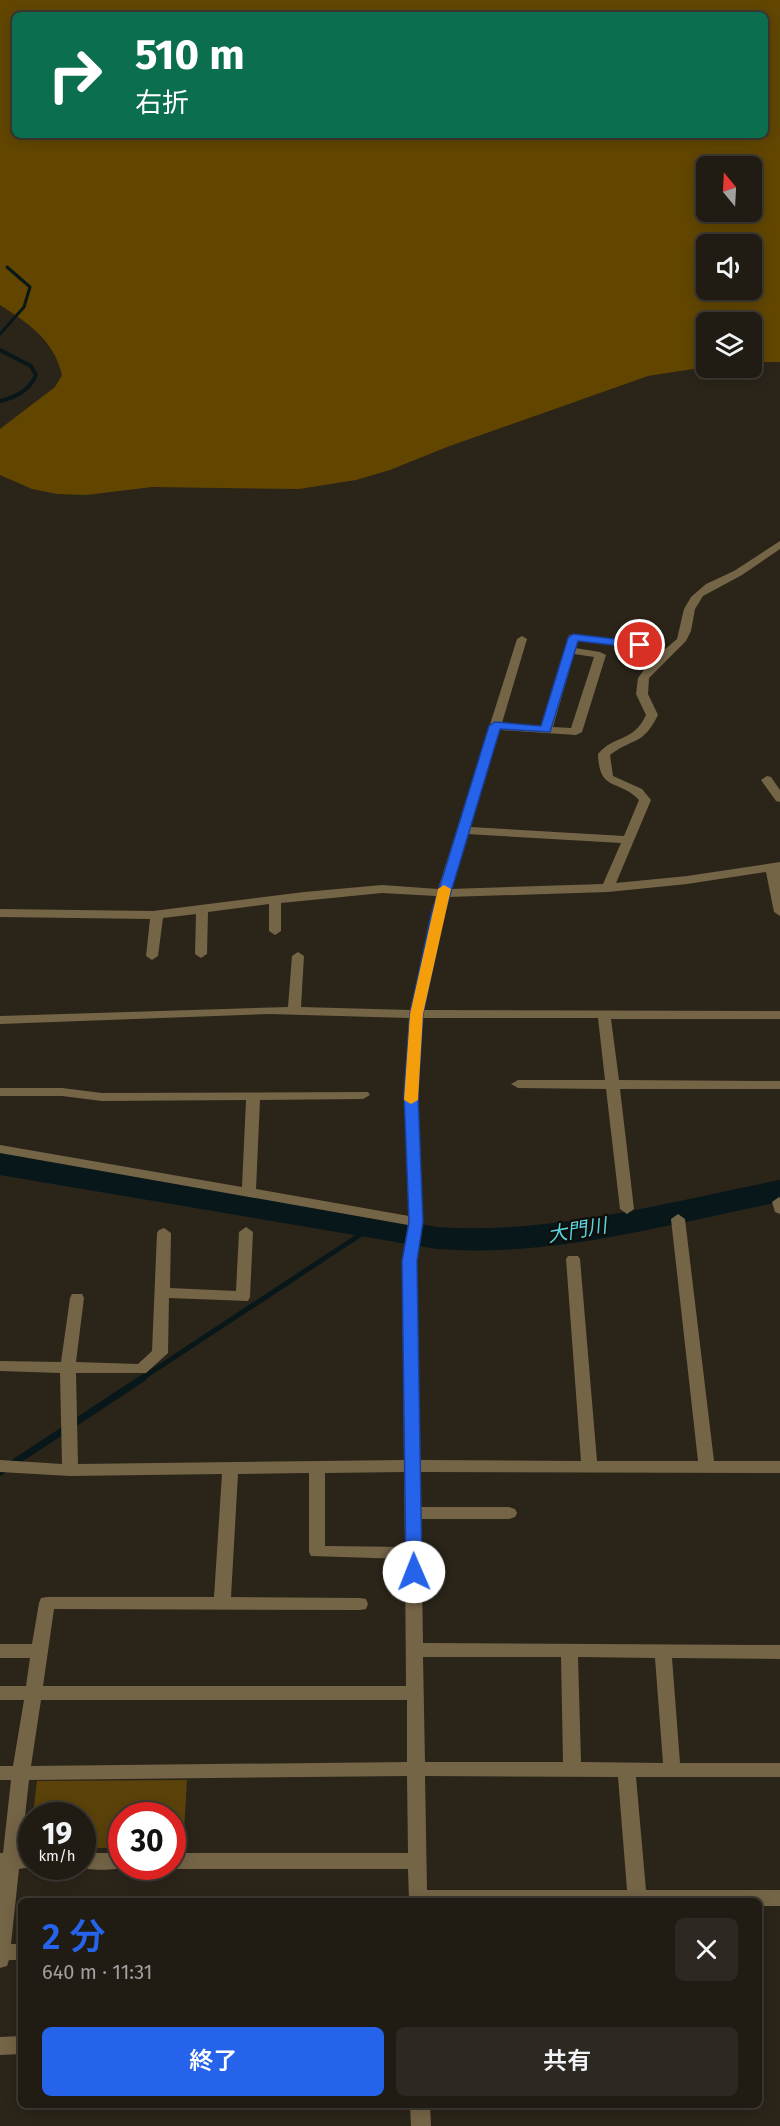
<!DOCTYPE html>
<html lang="ja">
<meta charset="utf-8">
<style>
body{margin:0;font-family:"Fira Sans","Noto Sans JP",sans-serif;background:#2d2821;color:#f1f3f6;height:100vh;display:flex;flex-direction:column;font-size:22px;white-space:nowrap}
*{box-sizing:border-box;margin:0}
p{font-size:20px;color:#a2a1a0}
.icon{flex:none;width:33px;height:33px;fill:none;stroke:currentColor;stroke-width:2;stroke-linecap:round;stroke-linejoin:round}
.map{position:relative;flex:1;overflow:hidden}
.details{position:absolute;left:18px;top:1898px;width:744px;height:210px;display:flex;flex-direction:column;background:#201b13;border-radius:9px;box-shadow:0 3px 15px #0003,0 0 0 2px #3d3933}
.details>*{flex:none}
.top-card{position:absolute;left:12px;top:12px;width:756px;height:126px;border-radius:9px;box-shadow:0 3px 15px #0003,0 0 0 2px #3d3933;background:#0b6e4f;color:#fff;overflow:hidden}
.needle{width:39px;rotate:342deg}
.fabs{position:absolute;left:696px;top:156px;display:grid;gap:12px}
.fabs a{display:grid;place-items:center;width:66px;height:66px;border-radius:9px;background:#201b13;box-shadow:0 3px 15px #0003,0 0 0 2px #3d3933;font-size:30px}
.speed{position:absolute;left:18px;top:1802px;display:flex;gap:12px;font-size:30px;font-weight:700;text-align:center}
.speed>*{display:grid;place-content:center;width:78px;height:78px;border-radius:50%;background:#201b13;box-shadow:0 3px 15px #0003,0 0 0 2px #3d3933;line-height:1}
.speed small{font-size:15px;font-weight:400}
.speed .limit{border:9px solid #d22;background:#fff;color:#111}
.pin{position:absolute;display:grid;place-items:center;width:51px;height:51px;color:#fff;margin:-26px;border:3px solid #fff;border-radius:50%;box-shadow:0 2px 6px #0007}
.me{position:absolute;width:66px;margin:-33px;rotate:359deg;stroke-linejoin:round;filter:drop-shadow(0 0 4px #0008)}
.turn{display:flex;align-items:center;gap:21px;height:126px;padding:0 24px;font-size:27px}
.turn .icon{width:78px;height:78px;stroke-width:2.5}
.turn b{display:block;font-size:42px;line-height:51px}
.round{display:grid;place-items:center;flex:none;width:63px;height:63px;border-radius:9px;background:#2d2821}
.overview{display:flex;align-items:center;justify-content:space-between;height:102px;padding:0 24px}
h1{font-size:36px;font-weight:600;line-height:45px;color:#2563eb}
.action{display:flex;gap:12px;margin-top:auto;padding:12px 24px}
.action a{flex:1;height:69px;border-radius:9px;background:#2563eb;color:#fff;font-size:24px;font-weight:600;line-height:69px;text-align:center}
.action a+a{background:#2d2821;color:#f1f3f6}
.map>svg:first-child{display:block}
.green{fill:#5b420a}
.forest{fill:#624600;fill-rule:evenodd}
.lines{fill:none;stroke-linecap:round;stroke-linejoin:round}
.stream-far3{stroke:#081719;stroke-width:3}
.stream-far2{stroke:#081719;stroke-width:4}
.stream-far1{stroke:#081719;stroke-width:5}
.stream{stroke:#081719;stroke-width:7}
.river{fill:#081719;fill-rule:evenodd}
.minor{fill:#756547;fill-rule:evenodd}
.route{fill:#2563eb;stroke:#184099;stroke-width:1.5}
.slow{fill:#f59e0b}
.labels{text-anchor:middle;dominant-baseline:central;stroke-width:4.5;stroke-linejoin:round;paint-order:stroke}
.water-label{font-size:20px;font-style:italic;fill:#57d4e0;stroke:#110e09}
</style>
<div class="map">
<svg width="780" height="2126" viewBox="0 0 780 2126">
<rect width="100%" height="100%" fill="#2b2419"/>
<path class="green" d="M187 1780 183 1848H173L172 1815H122L121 1848H83L82 1815H33L37 1781Z"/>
<path class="forest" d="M0 0H780V362H752V322H706V367L648 376 447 447 390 470 356 480 299 489 152 487 86 495 57 494 32 489 0 475V429L55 387 62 375C54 340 28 323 0 305ZM15 15H765V135H15ZM706 166H752V212H706ZM706 244H752V290H706Z"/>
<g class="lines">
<path class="stream-far3" d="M0 334 24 307 30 287 7 267"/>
<path class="stream-far2" d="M0 350 31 366 36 375C29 391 16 397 0 401"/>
<path class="stream-far1" d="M141 1379 372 1227"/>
<path class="stream" d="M0 1472 143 1378"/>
<path class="river" d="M0 1153 437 1227C551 1235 668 1202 780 1180V1202C668 1224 551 1258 437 1249L0 1175Z"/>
<path class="minor" d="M780 541V549L742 575 703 596 695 609 691 631 686 641 649 678 648 694 658 715C642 747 633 737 610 755L613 776 642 789 651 800 616 883 687 876 780 862V916L774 912 766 872 687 884 608 892 448 897 423 1010 780 1011V1019H611L619 1080 780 1081V1089H620L634 1209 627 1214 620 1209 606 1089 518 1088 511 1084 518 1080H605L598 1018H422L418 1094 423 1222 416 1261 420 1460 581 1461 566 1259 568 1256H578L580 1259 597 1461H698L671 1219 678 1214 685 1219 714 1461H780V1473L420 1472 421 1507H509L515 1509 517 1513 515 1517 509 1519H421L423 1643 780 1645V1659L672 1658 680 1763H780V1777H636L646 1890H780V1906H759V1900H409L408 1869H172L165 1866H172V1853H408L407 1776 29 1780 21 1853H32V1866H39L19 1869 11 1944H21V1960H9L7 1966 0 1968V1853H3L11 1780H0V1766H13L24 1700H0V1686H26L30 1658H0V1644H32L39 1603 41 1598 47 1597H214L222 1474 70 1476 0 1472V1460L62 1464 60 1373 0 1371V1361L61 1362 70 1298 72 1294H82L84 1298 76 1362 138 1364 152 1351 157 1233 159 1230 164 1228 171 1233 170 1288 236 1291 239 1232 246 1227 253 1232 250 1297 248 1301 169 1298 168 1353 146 1373H76L78 1464 404 1460 402 1261 408 1225 0 1153V1145L242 1187 246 1100 102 1101 62 1096H0V1088H62L102 1093 368 1092 370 1095 363 1099 260 1100 256 1189 409 1216 404 1094 409 1018 269 1014 0 1024V1016L288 1007 292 956 298 952 304 956 301 1007 410 1010 436 896 382 893 281 903V931L275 935 269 931V904L208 912 207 954 201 958 195 954 196 914 163 918 158 956 152 960 146 956 150 919 0 917V909L153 911 304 892 382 885 438 889 517 639 522 636 527 639 502 723 541 726 569 635 640 642 646 645 640 648 577 641 575 648 600 652 606 655 582 732 576 735 500 730 470 827 624 836 639 800C620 779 599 793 598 754 615 734 633 743 646 715L636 694 638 678 650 662 677 639 684 609 691 597 706 584 734 571ZM574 654 594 657 571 728 553 727ZM467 834 621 843 603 884 450 889ZM404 1472 405 1547 325 1546V1473ZM309 1473V1552L311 1556 405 1559 406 1686H43L54 1609 360 1610 366 1609 368 1604 366 1599 360 1598 231 1597 238 1474ZM423 1657H561L563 1762H425ZM578 1657 655 1658 663 1763 581 1762ZM41 1700H407V1762L31 1766ZM425 1776 618 1777 627 1890H427Z
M767 776 771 777 780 790V802L776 801 761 780Z
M779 1197 780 1198V1214L775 1212 772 1202Z
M82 1853H122V1866H129C116 1871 88 1871 75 1866H82Z
M21 2036V2054L0 2055V2037Z
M410 2104H430L431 2126H411Z"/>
</g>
<path class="route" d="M573 634 640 642 645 645 640 648 578 641 550 732 500 729 444 915 423 1014 418 1094 423 1222 417 1261 422 1572 420 1577 414 1579 408 1577 406 1572 402 1261 409 1222 404 1094 410 1014 431 915 489 726 495 722 541 726 568 638Z"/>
<path class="slow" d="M444 885 451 889 423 1014 418 1100 411 1104 404 1100 410 1014 438 889Z"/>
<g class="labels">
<g class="water-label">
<text transform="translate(577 1230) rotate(-10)">大門川</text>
</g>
</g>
</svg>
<div class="fabs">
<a><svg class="needle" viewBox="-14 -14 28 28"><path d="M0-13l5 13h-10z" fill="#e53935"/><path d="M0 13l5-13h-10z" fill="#a2a1a0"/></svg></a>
<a><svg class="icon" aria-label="sound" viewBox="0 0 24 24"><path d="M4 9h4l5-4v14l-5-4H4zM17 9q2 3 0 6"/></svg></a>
<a><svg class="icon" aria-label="layers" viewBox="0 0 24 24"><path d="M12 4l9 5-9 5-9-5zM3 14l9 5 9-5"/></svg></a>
</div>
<div class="speed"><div>19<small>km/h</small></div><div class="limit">30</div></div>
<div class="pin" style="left:640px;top:645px;background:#d93025"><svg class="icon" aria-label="arrive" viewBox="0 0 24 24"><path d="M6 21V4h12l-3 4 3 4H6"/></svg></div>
<svg class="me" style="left:414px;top:1572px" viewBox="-20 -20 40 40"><circle r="19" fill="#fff"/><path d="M0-13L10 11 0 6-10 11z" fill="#2563eb"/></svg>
<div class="top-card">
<div class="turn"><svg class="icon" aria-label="right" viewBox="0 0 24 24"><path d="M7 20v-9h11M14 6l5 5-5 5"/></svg><div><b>510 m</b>右折</div></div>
</div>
<section class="details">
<div class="overview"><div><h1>2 分</h1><p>640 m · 11:31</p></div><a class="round"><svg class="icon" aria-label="close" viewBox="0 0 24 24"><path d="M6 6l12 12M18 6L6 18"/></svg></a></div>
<div class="action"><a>終了</a><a>共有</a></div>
</section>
</div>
